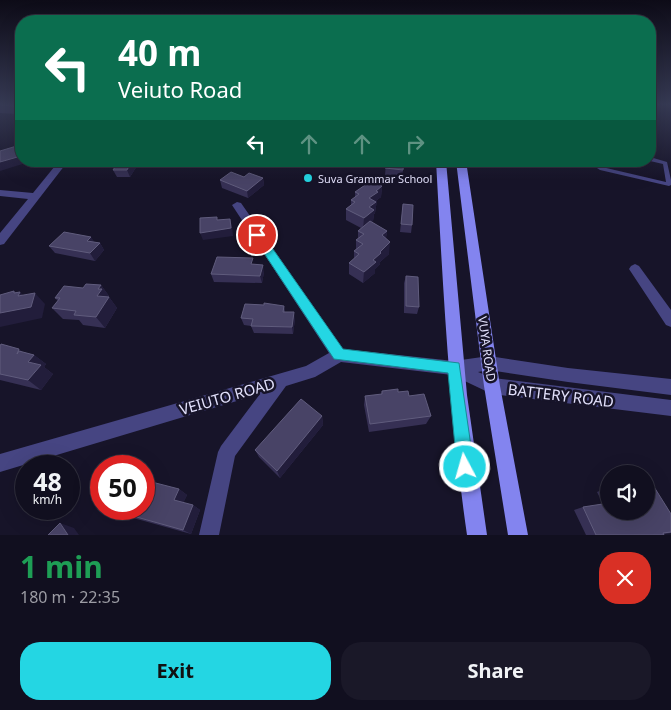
<!DOCTYPE html>
<meta charset="utf-8">
<style>
body{margin:0;font-family:"Noto Sans",sans-serif;background:#1a1828;color:#f1f3f6;height:100vh;display:flex;flex-direction:column;font-size:19px;white-space:nowrap}
*{box-sizing:border-box;margin:0}
p{font-size:16px;color:#9c9ca4}
.icon{flex:none;width:28px;height:28px;fill:none;stroke:currentColor;stroke-width:2;stroke-linecap:round;stroke-linejoin:round}
.map{position:relative;height:535px;overflow:hidden}
.drawer{display:flex;flex-direction:column;background:#110f1f;flex:1}
.drawer>*{flex:none}
.top-card{position:absolute;left:15px;top:15px;width:641px;height:152px;border-radius:20px;box-shadow:0 5px 20px #0002,0 0 0 1px #302f3d;background:#0b6e4f;color:#fff;overflow:hidden}
.buttons{position:absolute;left:600px;top:465px;display:grid;gap:10px}
.buttons a{display:grid;place-items:center;width:55px;height:55px;border-radius:50%;background:#110f1f;box-shadow:0 5px 20px #0002,0 0 0 1px #302f3d;font-size:25px}
.speed{position:absolute;left:15px;top:455px;display:flex;gap:10px;font-size:25px;font-weight:700;text-align:center}
.speed>*{display:grid;place-content:center;width:65px;height:65px;border-radius:50%;background:#110f1f;box-shadow:0 5px 20px #0002,0 0 0 1px #302f3d;line-height:1}
.speed small{font-size:12px;font-weight:400}
.speed .limit{border:8px solid #d22;background:#fff;color:#111}
.pin{position:absolute;display:grid;place-items:center;width:42px;height:42px;color:#fff;margin:-21px;border:2px solid #fff;border-radius:50%;box-shadow:0 1px 5px #0007}
.me{position:absolute;width:55px;margin:-28px;rotate:354deg;stroke-linejoin:round;filter:drop-shadow(0 0 4px #0008)}
.turn{display:flex;align-items:center;gap:18px;height:105px;padding:0 20px;font-size:22px}
.turn .icon{width:65px;height:65px;stroke-width:2.5}
.turn b{display:block;font-size:35px;line-height:42px}
.lanes{display:flex;align-items:center;height:48px;padding:0 20px;background:#0003;justify-content:center;gap:25px;direction:ltr}
.lanes .off{opacity:.35}
.round{display:grid;place-items:center;flex:none;width:52px;height:52px;border-radius:20px;background:#1a1828}
.headline{display:flex;align-items:center;justify-content:space-between;height:85px;padding:0 20px}
h1{font-size:30px;font-weight:700;line-height:38px;color:#1e9e55}
.button{display:flex;gap:10px;margin-top:auto;padding:10px 20px}
.button a{flex:1;height:58px;border-radius:20px;background:#24d6e3;color:#111;font-size:20px;font-weight:700;line-height:58px;text-align:center}
.button a+a{background:#1a1828;color:#f1f3f6}
.map>svg:first-child{display:block}
.lines{fill:none;stroke-linecap:round;stroke-linejoin:round}
.service{fill:#464582;fill-rule:evenodd}
.minor{fill:#464582;fill-rule:evenodd}
.secondary{fill:#8384ef;fill-rule:evenodd}
.wall{fill:#363054}
.shaded-wall{fill:#221d3b}
.building{fill:#484366;stroke:#605c7d}
.route{fill:#24d6e3;stroke:#178b94}
.poi-dot{fill:#24d6e3;stroke:#171429;stroke-width:2}
.labels{text-anchor:middle;dominant-baseline:central;stroke-width:5;stroke-linejoin:round;paint-order:stroke}
.far-poi-label{font-size:11px;fill:#e2e0fb;stroke:#171429;text-anchor:start}
.street-label{font-size:12px;fill:#e2e0fb;stroke:#171429}
.near-street-label{font-size:15px;fill:#e2e0fb;stroke:#171429}
</style>
<div class="map">
<svg width="671" height="535" viewBox="0 0 671 535">
<rect width="100%" height="100%" fill="#171429"/>
<g class="lines">
<path class="service" d="M650 157 667 162 671 180V185L669 186 600 170 597 168 596 161H602V167L666 182 663 164 650 161Z"/>
<path class="minor" d="M59 161H70L65 165 4 244 0 245V233L28 199 0 196V190L33 193Z
M237 202 241 203 343 349 454 361 489 356 568 368 671 379V395L568 382 489 370 478 372 493 378 671 400V416L492 394 452 375 341 362 315 377 286 386 235 456 219 535H199L218 452 221 446 260 394 0 472V454L306 366 329 353 232 205Z
M635 264 639 266 671 310V327L666 325 631 272 629 269 631 266Z"/>
<path class="secondary" d="M436 161H446L467 395 487 535H467C449 411 443 286 436 161Z
M456 161H466L500 386 528 535H508L484 386Z"/>
</g>
<path class="wall" d="M0 105H21V113L19 114 0 113Z
M116 161H140L130 177H117L113 170 115 167 114 164Z
M386 161 403 170 402 177 385 176Z
M263 178 264 185 248 198 222 188 220 180Z
M382 186 381 197 377 200 375 213 374 214 373 221 371 222 387 231 386 238 389 254 380 262V264L375 269V273L363 283 349 274V263L354 259V251L356 250V240L358 239V231L361 228 346 220V209L351 205V200L355 197V192Z
M403 204 412 225 411 233 400 232Z
M94 242 100 243 104 250 95 261 55 253 49 246Z
M254 264 264 272 262 283 214 282 211 274Z
M406 276 419 307 417 314 404 313V283Z
M101 285 109 296 108 297H109L117 308 105 328 83 325 79 320 63 319 52 308 58 301 55 298Z
M284 306 285 312 295 319 293 334 254 333 251 326 244 325 241 318Z
M0 346 34 355 46 364 44 367 53 374 41 390 0 380Z
M382 391 398 392 409 396 431 416 426 424 369 432 364 405 365 396 381 395Z
M322 416 323 425 280 478 259 457 255 450Z
M607 488H609V511L671 514V533L663 534 664 535H586L574 510 583 507 603 504 597 492Z
M179 489 187 495 183 503 193 505 200 510 191 534 126 516 115 511Z"/>
<path class="shaded-wall" d="M16 105H21V113L19 114 14 106Z
M21 156V161H32L0 171V162Z
M132 161H140L130 177 127 170Z
M263 178 264 185 248 198 247 191Z
M382 186 381 197 377 200 375 213 374 214 373 221 363 229 364 218 369 198 376 191Z
M230 219 232 226 233 236 203 240 200 233Z
M387 231 385 242 382 235Z
M91 237 96 244 87 241Z
M390 242 389 254 380 262V264L375 269V273L363 283 364 272 380 252Z
M100 243 104 250 95 261 90 253Z
M263 265 264 272 262 283 260 276Z
M101 285 109 296 108 297H109L117 308 105 328 96 317 97 296 98 289Z
M14 291 19 295 20 292 31 303 35 293 45 304 42 318 0 327V313Z
M294 312 295 319 293 334 292 327Z
M19 349 30 358 34 355 46 364 44 367 53 374 41 390 28 380 17 354Z
M322 416 323 425 280 478 277 471Z
M179 489 187 495 182 505 174 500Z
M193 505 200 510 191 534 183 530Z
M60 523 74 528 79 535H68Z"/>
<path class="building" d="M0 105H16L14 106Z
M20 145 21 146V156L0 162V151Z
M116 161H132L127 170H113L117 164H114Z
M386 161H404L403 170 385 168Z
M231 172 244 177 249 173 263 178 247 191 220 180Z
M371 181 382 186 376 191 378 192 369 198 376 202 369 207 374 210 364 218 346 209 355 202 351 200 359 194 355 192Z
M403 204 413 205 412 225 401 224Z
M217 217V220L230 219 231 228 200 233V218Z
M370 221 387 231 382 235 390 242 380 252 381 253 373 260 376 262 364 272 349 263 359 254 354 251 363 244 356 240 364 234 358 231Z
M64 232 91 237 87 241 100 243 90 253 49 246Z
M217 257 253 258 251 264 263 265 260 276 211 274Z
M406 276 418 277 419 307 406 306Z
M86 284 101 285 98 289H102L97 296 109 297 96 317 74 315 76 311 52 308 60 298H55L64 286 83 288Z
M14 291V293L20 292 18 296 35 293 31 307 0 313V295Z
M264 303 284 306 283 312H294L292 327 251 326 253 319 241 318 245 304 264 305Z
M1 344 19 349 17 354 19 351 34 355 28 362 41 365 28 380 0 374V346Z
M398 389V392L408 391 409 396 424 394 431 416 370 424 365 396 382 394V391Z
M301 399 322 416 277 471 255 450Z
M144 480 179 489 174 500 193 505 183 530 115 511 116 509H144Z
M651 482 671 514V532L663 533 664 535H596L583 507 609 503V511H646V483Z
M60 523 68 535H48Z"/>
<linearGradient id="sky" x2="0" y2="1"><stop stop-color="#0d0b17"/><stop offset="0.58" stop-color="#363a54"/><stop offset="1" stop-color="#363a54" stop-opacity="0"/></linearGradient>
<rect width="671" height="180" fill="url(#sky)"/>
<path class="route" d="M257 231 261 232 343 349 459 363 474 467 471 473 465 476 459 473 457 467 448 373 334 359 252 235Z"/>
<circle class="poi-dot" cx="308" cy="178" r="5"/>
<g class="labels">
<g class="far-poi-label">
<text x="318" y="178">Suva Grammar School</text>
</g>
<g class="street-label">
<text transform="translate(487 349) rotate(82)">VUYA ROAD</text>
</g>
<g class="near-street-label">
<text transform="translate(561 395) rotate(7)">BATTERY ROAD</text>
<text transform="translate(227 396) rotate(-16)">VEIUTO ROAD</text>
</g>
</g>
</svg>
<div class="buttons">
<a><svg class="icon" aria-label="sound" viewBox="0 0 24 24"><path d="M4 9h4l5-4v14l-5-4H4zM17 9q2 3 0 6"/></svg></a>
</div>
<div class="speed"><div>48<small>km/h</small></div><div class="limit">50</div></div>
<div class="pin" style="left:257px;top:235px;background:#d93025"><svg class="icon" aria-label="arrive" viewBox="0 0 24 24"><path d="M6 21V4h12l-3 4 3 4H6"/></svg></div>
<svg class="me" style="left:465px;top:467px" viewBox="-20 -20 40 40"><circle r="17" fill="#24d6e3" stroke="#fff" stroke-width="3"/><path d="M0-11L8 9 0 5-8 9z" fill="#fff"/></svg>
<div class="top-card">
<div class="turn"><svg class="icon" aria-label="left" viewBox="0 0 24 24"><path d="M17 20v-9H6M10 6l-5 5 5 5"/></svg><div><b>40 m</b>Veiuto Road</div></div>
<div class="lanes"><svg class="icon" aria-label="left" viewBox="0 0 24 24"><path d="M17 20v-9H6M10 6l-5 5 5 5"/></svg><svg class="icon off" aria-label="ahead" viewBox="0 0 24 24"><path d="M12 20V5M6 11l6-6 6 6"/></svg><svg class="icon off" aria-label="ahead" viewBox="0 0 24 24"><path d="M12 20V5M6 11l6-6 6 6"/></svg><svg class="icon off" aria-label="right" viewBox="0 0 24 24"><path d="M7 20v-9h11M14 6l5 5-5 5"/></svg></div>
</div>
</div>
<section class="drawer">
<div class="headline"><div><h1>1 min</h1><p>180 m · 22:35</p></div><a class="round" style="background:#d93025;color:#fff"><svg class="icon" aria-label="close" viewBox="0 0 24 24"><path d="M6 6l12 12M18 6L6 18"/></svg></a></div>
<div class="button"><a>Exit</a><a>Share</a></div>
</section>
